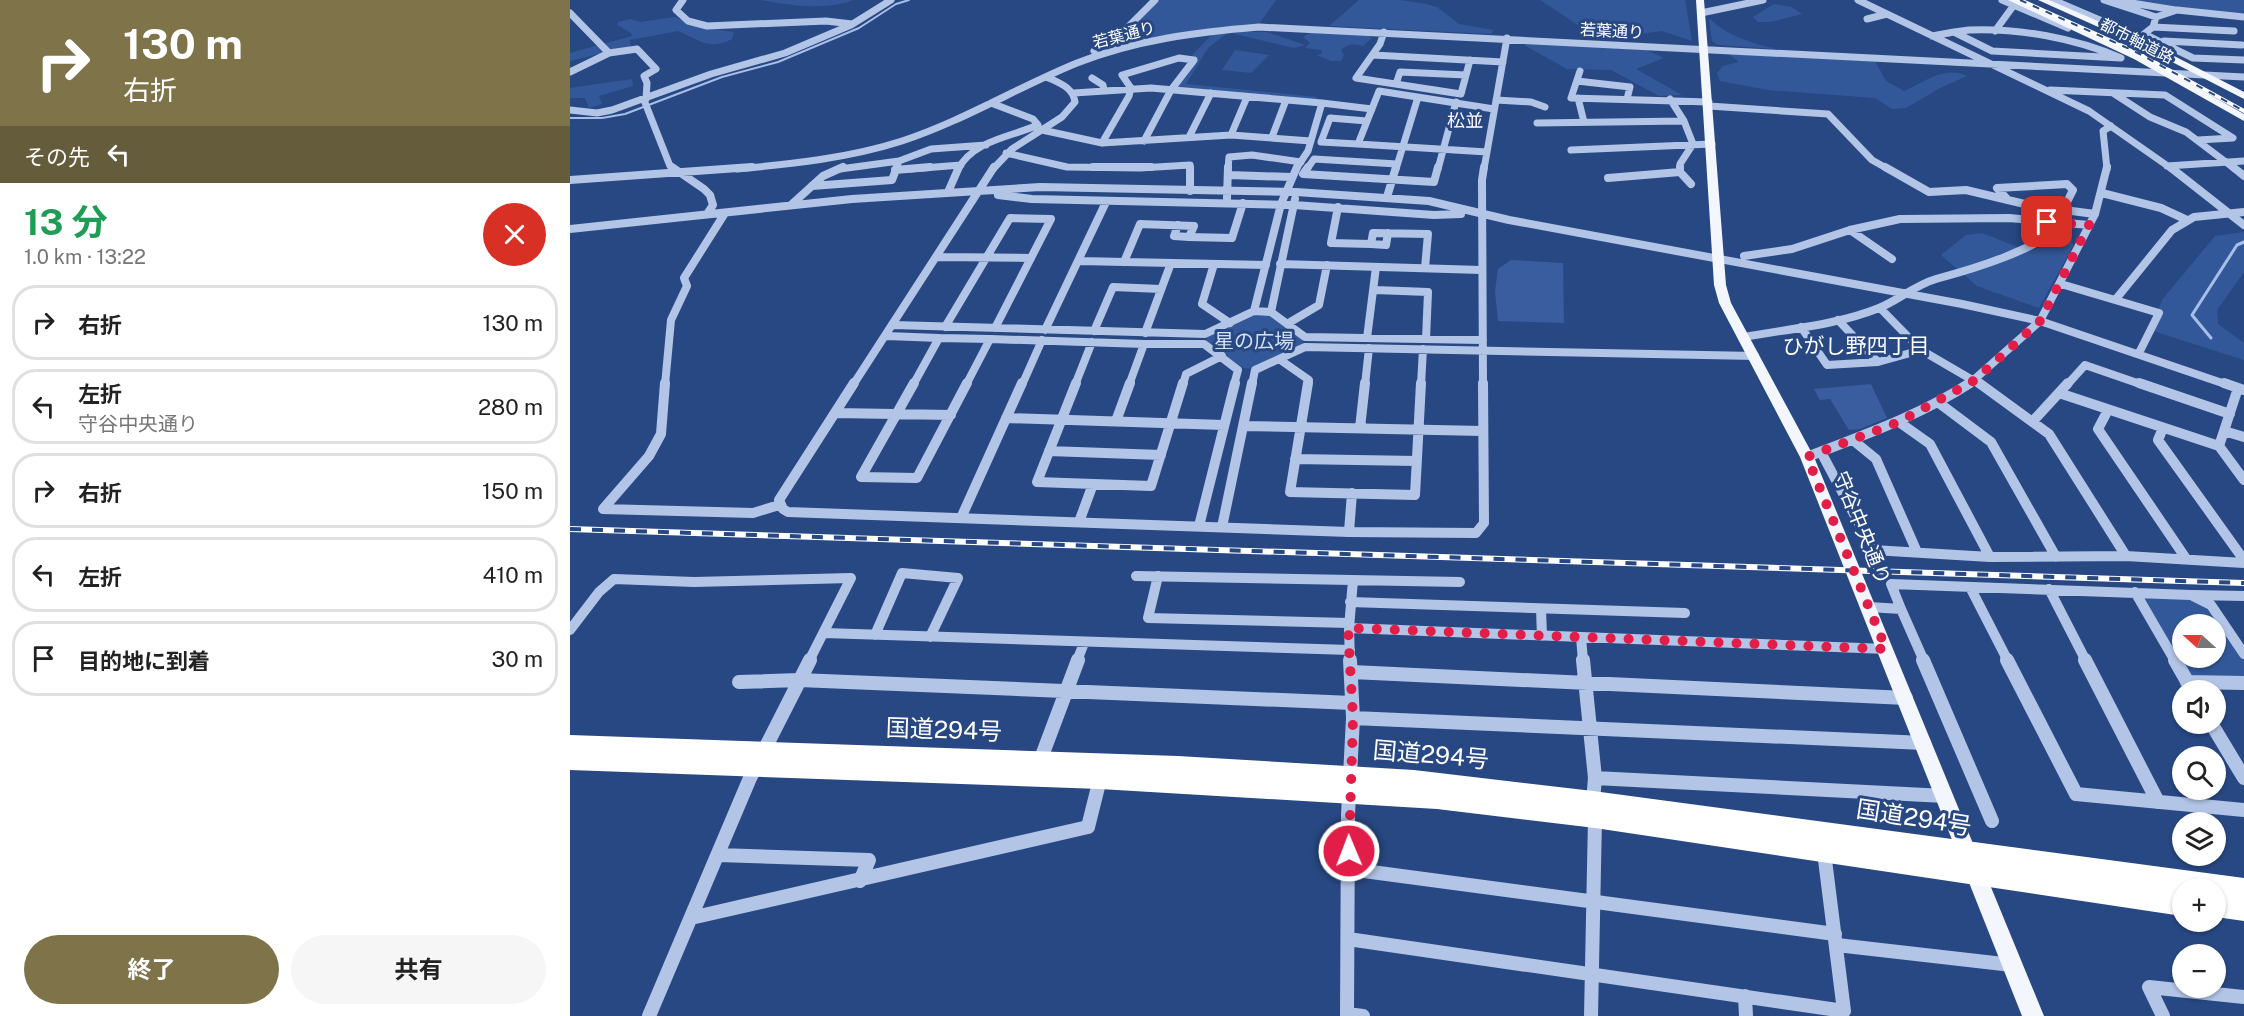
<!DOCTYPE html>
<html lang="ja">
<meta charset="utf-8">
<style>
body{margin:0;font-family:"Public Sans","Noto Sans JP",sans-serif;background:#f6f6f6;color:#222;height:100vh;display:flex;flex-direction:column;font-size:22px;white-space:nowrap}
*{box-sizing:border-box;margin:0}
p{font-size:20px;color:#767676}
.icon{flex:none;width:33px;height:33px;fill:none;stroke:currentColor;stroke-width:2;stroke-linecap:round;stroke-linejoin:round}
.map{position:relative;flex:1;overflow:hidden}
.side{display:flex;flex-direction:column;background:#fff;width:570px}
.side>*{flex:none}
.top-card{background:#7e7349;color:#fff;overflow:hidden}
.needle{width:39px;rotate:291deg}
.controls{position:absolute;left:1602px;top:614px;display:grid;gap:12px}
.controls a{display:grid;place-items:center;width:54px;height:54px;border-radius:50%;background:#fff;box-shadow:0 2px 4px #0004;font-size:30px}
.pin{position:absolute;display:grid;place-items:center;width:51px;height:51px;color:#fff;margin:-26px;border-radius:12px;box-shadow:0 3px 9px #0006}
.me{position:absolute;width:66px;margin:-33px;rotate:359deg;stroke-linejoin:round;filter:drop-shadow(0 0 4px #0008)}
.turn{display:flex;align-items:center;gap:21px;height:126px;padding:0 24px;font-size:27px}
.turn .icon{width:78px;height:78px;stroke-width:2.5}
.turn b{display:block;font-size:42px;line-height:51px}
.then{display:flex;align-items:center;height:57px;padding:0 24px;background:#0003;gap:12px;font-size:22px}
.round{display:grid;place-items:center;flex:none;width:63px;height:63px;border-radius:32px;background:#f6f6f6}
.overview{display:flex;align-items:center;justify-content:space-between;height:102px;padding:0 24px}
h1{font-size:36px;font-weight:700;line-height:45px;color:#1e9e55}
.button{display:flex;gap:12px;margin-top:auto;padding:12px 24px}
.button a{flex:1;height:69px;border-radius:36px;background:#7e7349;color:#fff;font-size:24px;font-weight:700;line-height:69px;text-align:center}
.button a+a{background:#f6f6f6;color:#222}
ul{padding:0;list-style:none}
li{display:flex;align-items:center;gap:18px;height:75px;margin:0 12px 9px;padding:0 12px;border:3px solid #e0e0e0;border-radius:24px}
li div{flex:1}
li b{display:block;font-size:22px}
li em{font-style:normal}
main{display:flex;flex:1;min-height:0}
.map>svg:first-child{display:block}
.green{fill:#33589a;fill-rule:evenodd}
.lines{fill:none;stroke-linecap:round;stroke-linejoin:round}
.stream-far1{stroke:#a7bee7;stroke-width:2}
.stream{stroke:#a7bee7;stroke-width:3}
.building{fill:#395d9f}
.minor-far3{stroke:#b2c5e7;stroke-width:7}
.minor-far2{stroke:#b2c5e7;stroke-width:8}
.minor-far1{stroke:#b2c5e7;stroke-width:10}
.minor{stroke:#b2c5e7;stroke-width:14}
.major{fill:#f3f6fd;fill-rule:evenodd}
.highway{fill:#fff;fill-rule:evenodd}
.rail-far1-casing{stroke:#fff;stroke-width:4}
.rail-casing{stroke:#fff;stroke-width:6}
.rail-far1{stroke:#284883;stroke-width:2;stroke-dasharray:7;stroke-linecap:butt}
.rail{stroke:#284883;stroke-width:4;stroke-dasharray:11;stroke-linecap:butt}
.route{stroke:#e11d48;stroke-width:10;stroke-dasharray:0 18}
.labels{text-anchor:middle;dominant-baseline:central;stroke-width:6;stroke-linejoin:round;paint-order:stroke}
.far-street-label{font-size:16px;fill:#fff;stroke:#284883}
.far-quarter-label{font-size:18px;fill:#fff;stroke:#284883}
.park-label{font-size:20px;fill:#d5e1f5;stroke:#284883}
.street-label{font-size:20px;fill:#fff;stroke:#284883}
.neighbourhood-label{font-size:21px;fill:#fff;stroke:#284883}
.near-street-label{font-size:24px;fill:#fff;stroke:#284883}
</style>
<main>
<section class="side">
<div class="top-card">
<div class="turn"><svg class="icon" aria-label="right" viewBox="0 0 24 24"><path d="M7 20v-9h11M14 6l5 5-5 5"/></svg><div><b>130 m</b>右折</div></div>
<div class="then">その先<svg class="icon" aria-label="left" viewBox="0 0 24 24"><path d="M17 20v-9H6M10 6l-5 5 5 5"/></svg></div>
</div>
<div class="overview"><div><h1>13 分</h1><p>1.0 km · 13:22</p></div><a class="round" style="background:#d93025;color:#fff"><svg class="icon" aria-label="close" viewBox="0 0 24 24"><path d="M6 6l12 12M18 6L6 18"/></svg></a></div>
<ul>
<li><svg class="icon" aria-label="right" viewBox="0 0 24 24"><path d="M7 20v-9h11M14 6l5 5-5 5"/></svg><div><b>右折</b></div><em>130 m</em></li>
<li><svg class="icon" aria-label="left" viewBox="0 0 24 24"><path d="M17 20v-9H6M10 6l-5 5 5 5"/></svg><div><b>左折</b><p>守谷中央通り</p></div><em>280 m</em></li>
<li><svg class="icon" aria-label="right" viewBox="0 0 24 24"><path d="M7 20v-9h11M14 6l5 5-5 5"/></svg><div><b>右折</b></div><em>150 m</em></li>
<li><svg class="icon" aria-label="left" viewBox="0 0 24 24"><path d="M17 20v-9H6M10 6l-5 5 5 5"/></svg><div><b>左折</b></div><em>410 m</em></li>
<li><svg class="icon" aria-label="arrive" viewBox="0 0 24 24"><path d="M6 21V4h12l-3 4 3 4H6"/></svg><div><b>目的地に到着</b></div><em>30 m</em></li>
</ul>
<div class="button"><a>終了</a><a>共有</a></div>
</section>
<div class="map">
<svg width="1674" height="1016" viewBox="0 0 1674 1016">
<rect width="100%" height="100%" fill="#284883"/>
<path class="green" d="M191 0H283C255 11 220 5 191 0Z
M589 0H706L689 24C637 28 585 36 534 51L532 49 552 37Z
M789 0H830L856 4 867 7 889 24 923 30 922 34 759 26Z
M970 0H1115L1122 41 1092 31 1049 37H1026Z
M1563 0H1674V12L1668 14 1604 9Z
M1204 4 1222 7 1232 14 1200 22H1188L1183 17Z
M105 17 124 26 164 32 162 39C139 51 130 40 108 31L60 40 61 45 58 47 0 61V53L62 36 61 33 47 25 48 22 61 19 70 22Z
M1139 18C1157 36 1182 43 1206 49L1148 45 1142 41Z
M671 32H697L735 45 724 48 661 33Z
M742 32 796 34 802 38 793 46C784 44 778 43 771 50L774 55 771 61H761L746 55 752 54 751 50 735 48 740 43 733 37Z
M656 34 638 48 616 84 747 97 746 100 604 88 627 59 622 55 642 35Z
M959 43 1076 50 1094 58 1066 69 1112 95 1089 96 1041 70 997 69 954 45Z
M665 50 699 55 681 73 652 70Z
M1159 54 1305 61 1316 81 1334 91C1354 82 1375 65 1397 76L1370 88 1336 108 1322 109 1305 98 1198 90 1150 81 1147 73 1153 66 1169 62Z
M62 79 63 86 29 96 32 104 19 108 15 98H0V88Z
M1674 232V272L1647 310 1648 324 1674 343V360L1580 330 1592 300 1645 236Z
M1412 233 1458 251 1502 237 1503 246 1469 308 1407 286 1371 255 1396 235Z
M686 313 699 314 733 339 732 344 683 369 673 368 636 342 638 335Z
M1565 593 1621 595 1641 605 1674 654V683L1617 682ZM1612 624H1646V657H1612Z"/>
<g class="lines">
<path class="stream-far1" d="M0 118H32L55 114 152 77 208 62 289 28 326 4 339 0"/>
<path class="stream" d="M1641 338 1622 315 1667 245 1674 242"/>
</g>
<path class="building" d="M941 260 993 263 994 323 928 321 925 291 928 269Z
M1301 384 1317 418 1290 429 1279 430 1260 399 1250 400 1244 389Z"/>
<g class="lines">
<path class="minor-far3" d="M113 0 106 10 118 21 137 26 256 21 282 24
M1288 0 1519 111 1602 169
M1432 0 1498 28
M1483 0 1567 36 1571 43
M1534 0 1586 17
M1543 0 1605 10
M0 13 38 52
M1131 13 1193 0
M1674 17 1607 10 1586 17 1583 27 1574 34 1623 58 1674 60
M1297 19 1317 14
M1583 27 1664 31
M1399 30C1449 28 1505 38 1551 58L1422 51 1384 32Z
M1425 31 1444 5
M814 32 810 44 786 78 891 94 900 60
M1362 36 1384 32
M1594 41 1672 45
M529 55 524 51 554 31 585 0
M803 55 933 62
M1010 71 1001 98 1139 102
M0 72 39 53 67 49 86 69 74 76 77 83 76 99
M522 78 533 85 534 90
M1007 81 1060 87 1057 99
M826 84 830 72 896 75
M1480 90 1595 95 1663 138 1628 140
M504 93 581 88 752 103
M1543 93 1580 117 1616 132 1665 169
M1008 98 1014 122
M1100 99 1114 121 1123 144 1110 164V169
M74 100 100 166 104 169
M926 100 961 102 975 107
M1139 106 1258 114 1302 160 1318 169
M0 110 27 113 42 110 141 74 215 53 281 25 321 0
M967 123 1114 121
M472 130 532 143 661 135 741 141
M661 135 677 97
M619 137 641 93
M702 137 716 100
M532 143 559 96 561 88 552 75 609 58 624 60 601 90 574 141
M788 144 751 142 760 118 797 121
M1001 150 1142 144
M917 152 788 144 809 91 924 109
M436 153 497 167 570 168 620 165V169
M1597 166 1674 161
M167 169C222 164 279 158 332 141 393 121 448 87 507 63 565 40 627 32 689 27L1674 77
M270 169 329 161 361 149 416 145
M326 169 329 161
M340 169 391 165
M388 169C404 140 441 137 468 125L463 119 421 103
M423 169 442 149 492 117 505 102C503 87 489 83 477 77
M658 169 659 157 682 155 731 162
M726 169 738 151 752 103 802 109
M737 169 744 159 827 164
M826 169 848 97
M868 169 886 102
M914 169 937 38
M1537 169 1533 131 1541 126"/>
<path class="minor-far2" d="M102 167 134 189 140 195 143 205 137 214
M523 167H581
M620 167V191
M738 167 733 174 864 182 868 167
M1110 167V172L1121 184
M1315 167 1359 192 1396 190 1463 206 1525 214
M1600 167 1674 225
M1663 167 1674 176
M325 170 360 167
M659 175 721 177
M1038 178 1110 172
M0 180 182 167
M242 186 322 180 327 167
M378 192 389 167
M1532 193 1591 208 1617 220
M428 195 462 199 724 205 864 215 891 214
M817 197 826 167
M657 198 658 167
M725 199 701 312 735 337 913 340
M1437 199 1427 188 1497 184 1503 190 1493 210
M221 205 253 176 273 167
M768 207 761 243 801 244 803 233 858 234 855 268
M608 225 604 236 619 237
M0 229 282 199 470 187 726 192 859 201 939 220 1392 304 1470 321 1658 385
M1280 230 1322 259
M801 244 816 245 818 233
M1174 256 1222 249 1280 230 1330 219 1439 218 1519 225
M368 257 461 258
M509 261 696 265
M554 262 570 224 624 226 619 237 662 238 673 203
M644 264 632 304 660 323
M710 264 911 270
M1491 284 1589 313 1569 353
M805 290 858 292 856 339
M1546 299 1602 230 1624 217 1674 212
M1310 308 1351 350 1411 385
M701 312 684 311 711 204 727 167
M1268 320 1308 362 1351 350
M717 324 749 305 757 265
M323 325 635 334 684 311
M375 327 440 218 481 219 425 328
M1231 327 1257 365 1308 362
M475 330 536 202
M524 331 543 287 591 289
M575 333 601 263
M317 336 369 338 343 385
M1174 337C1218 329 1267 325 1309 308 1329 300 1345 285 1366 279 1407 268 1463 251 1496 223
M369 338 420 339
M797 338 806 267
M574 344H634L668 370 664 385
M709 359 739 380 738 385
M95 385 101 320 117 286 114 278 155 213
M283 385 424 167
M396 385 420 339 574 344 559 385
M452 385 472 340
M505 385 522 342
M613 385 616 374 652 356
M682 385 685 370 735 347 1185 356
M795 385 799 348
M851 385 853 349
M913 385 912 180 914 167
M1398 385 1470 321 1525 214 1537 167
M1497 385 1515 365 1573 385"/>
<path class="minor-far1" d="M95 383 91 434 79 456 33 509 183 513 209 505
M284 383 209 500 213 509 218 512 779 532 906 533 914 523 913 383
M344 383 291 477 347 478 397 383
M506 383 467 482 581 486 613 383
M738 383 720 492 845 495 851 383
M1409 383 1479 434 1556 556
M1569 383 1660 414
M1654 383 1674 390
M1489 393 1649 446
M1369 403 1421 442 1486 557
M1538 410 1528 429 1617 560
M266 413 381 415
M436 418 654 425
M546 421 560 383
M1463 421 1498 383
M1329 422 1360 444 1420 557
M673 426 912 431
M790 428 795 383
M1593 428 1588 440 1674 560
M1654 431 1668 388
M1674 437 1654 431 1649 446 1674 480
M1284 441 1306 459 1347 552
M479 451 591 455
M1251 452 1303 550 1420 557 1556 556 1674 563
M1237 457C1294 435 1349 416 1400 383
M725 459 847 461
M391 518 452 383
M509 522 523 484
M629 526 665 383
M652 527 682 383
M779 532 782 493
M566 576 890 582
M588 576 578 618 779 623
M1400 587 1438 661
M1479 589 1516 661
M1565 592 1605 661
M1623 595 1674 596
M780 602 1115 613
M1299 607 1331 609 1321 584 1621 595 1641 605 1674 654
M971 609 972 636
M1331 609 1354 661
M779 628 1316 649
M0 630 29 592 44 579 124 582 281 578 239 661
M254 633 780 650
M305 635 332 573 388 578 360 637
M1011 637 1013 661
M507 661 514 643
M780 661 779 628 783 580"/>
<path class="minor" d="M1013 660 1025 778 1023 801
M1353 660 1422 821
M1437 660 1506 794 1674 810
M1515 660 1588 802
M1605 660 1622 690
M782 672 1336 698
M169 682 229 680 782 703
M1617 682 1674 683
M783 718 1354 743
M1641 723 1674 778
M470 761 508 660
M1025 778 1375 796
M148 855 299 860 290 881
M779 869 1265 934
M121 918 518 827 530 779
M778 939 1274 1011 1254 852
M1267 945 1442 965
M1175 996 1176 1016
M777 1014 793 1016
M79 1016 180 778 240 660
M777 1016 778 815 783 718 780 660
M1021 1016 1025 818
M1593 1016 1579 987 1674 997"/>
<path class="major" d="M1126 0H1134L1156 285 1161 303 1244 457 1474 1016H1452L1230 457 1149 303 1144 285Z
M1438 0H1449L1570 55 1674 114V121L1564 59Z
M1468 0H1479L1579 43 1674 92V99L1573 47Z"/>
<path class="highway" d="M0 735 608 756 844 770 1023 791 1674 878V921L1646 917V888H1612V892H1609L1612 893V916L1025 828 867 809 530 789 0 770Z"/>
<g class="rail-far1-casing">
<path id="rail-far1" d="M1450 0 1564 51 1674 111"/>
</g>
<g class="rail-casing">
<path id="rail" d="M0 529 1674 583"/>
</g>
<use href="#rail-far1" class="rail-far1"/>
<use href="#rail" class="rail"/>
</g>
<g class="lines">
<path class="route" d="M779 851 783 718 778 628 1316 649 1237 457 1329 422 1405 380 1470 321 1519 225 1477 222"/>
</g>
<g class="labels">
<g class="far-street-label">
<text transform="translate(1042 31) rotate(3)">若葉通り</text>
<text transform="translate(554 35) rotate(-15)">若葉通り</text>
<text transform="translate(1567 41) rotate(27)">都市軸道路</text>
</g>
<g class="far-quarter-label">
<text x="895" y="120">松並</text>
</g>
<g class="park-label">
<text x="684" y="341">星の広場</text>
</g>
<g class="street-label">
<text transform="translate(1292 528) rotate(68)">守谷中央通り</text>
</g>
<g class="neighbourhood-label">
<text x="1286" y="345">ひがし野四丁目</text>
</g>
<g class="near-street-label">
<text transform="translate(374 729) rotate(2)">国道294号</text>
<text transform="translate(861 754) rotate(5)">国道294号</text>
<text transform="translate(1344 817) rotate(9)">国道294号</text>
</g>
</g>
</svg>
<div class="controls">
<a><svg class="needle" viewBox="-14 -14 28 28"><path d="M0-13l5 13h-10z" fill="#e53935"/><path d="M0 13l5-13h-10z" fill="#767676"/></svg></a>
<a><svg class="icon" aria-label="sound" viewBox="0 0 24 24"><path d="M4 9h4l5-4v14l-5-4H4zM17 9q2 3 0 6"/></svg></a>
<a><svg class="icon" aria-label="search" viewBox="0 0 24 24"><circle cx="10" cy="10" r="6"/><path d="M15 15l6 6"/></svg></a>
<a><svg class="icon" aria-label="layers" viewBox="0 0 24 24"><path d="M12 4l9 5-9 5-9-5zM3 14l9 5 9-5"/></svg></a>
<a>+</a>
<a>−</a>
</div>
<div class="pin" style="left:1477px;top:222px;background:#d93025"><svg class="icon" aria-label="arrive" viewBox="0 0 24 24"><path d="M6 21V4h12l-3 4 3 4H6"/></svg></div>
<svg class="me" style="left:779px;top:851px" viewBox="-20 -20 40 40"><circle r="17" fill="#e11d48" stroke="#fff" stroke-width="3"/><path d="M0-11L8 9 0 5-8 9z" fill="#fff"/></svg>
</div>
</main>
